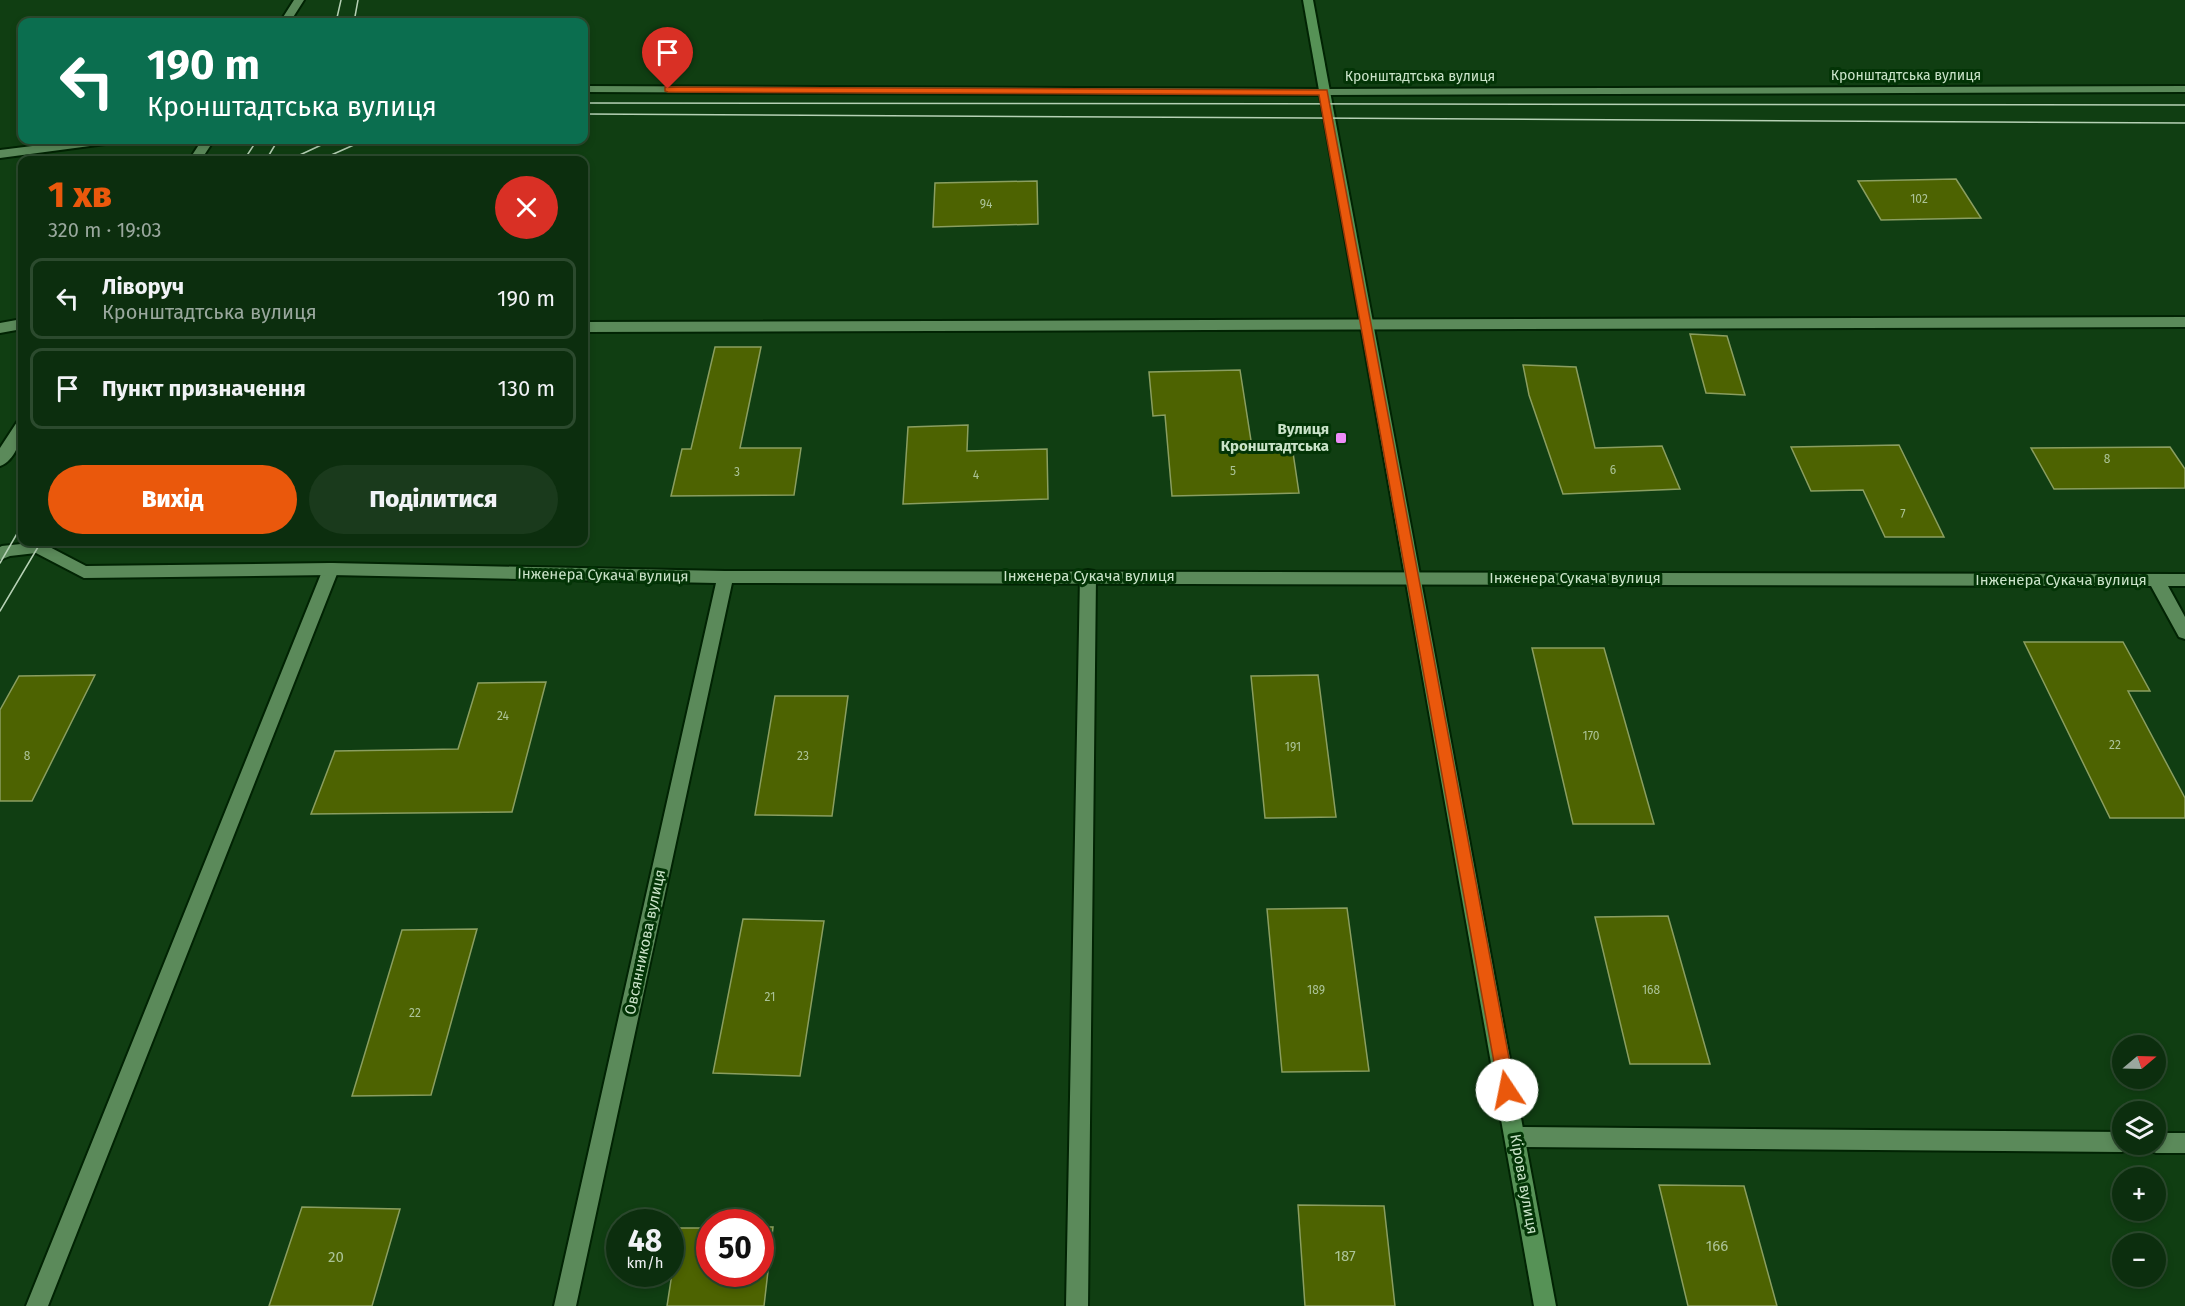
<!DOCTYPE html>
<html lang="uk">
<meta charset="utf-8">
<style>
body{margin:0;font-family:"Fira Sans",sans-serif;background:#1a3a1c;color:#f1f3f6;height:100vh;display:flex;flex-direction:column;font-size:22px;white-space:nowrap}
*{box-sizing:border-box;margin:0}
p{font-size:20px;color:#9aa89e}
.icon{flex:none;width:33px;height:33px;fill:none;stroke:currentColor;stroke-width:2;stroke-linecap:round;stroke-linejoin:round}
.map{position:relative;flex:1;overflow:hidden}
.side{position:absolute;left:18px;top:156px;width:570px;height:390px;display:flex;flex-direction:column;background:#0c2e0e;border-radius:12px;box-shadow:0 3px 9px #0003,0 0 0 2px #2c4a2e}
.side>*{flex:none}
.banner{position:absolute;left:18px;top:18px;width:570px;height:126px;border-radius:12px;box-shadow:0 3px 9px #0003,0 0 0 2px #2c4a2e;background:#0b6e4f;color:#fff;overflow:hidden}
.needle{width:39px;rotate:71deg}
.fabs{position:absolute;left:2112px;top:1035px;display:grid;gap:12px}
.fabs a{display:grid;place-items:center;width:54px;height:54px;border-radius:50%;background:#0c2e0e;box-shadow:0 3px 9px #0003,0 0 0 2px #2c4a2e;font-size:30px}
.speed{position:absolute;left:606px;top:1209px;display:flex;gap:12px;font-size:30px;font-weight:700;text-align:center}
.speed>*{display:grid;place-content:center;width:78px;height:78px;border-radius:50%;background:#0c2e0e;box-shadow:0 3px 9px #0003,0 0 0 2px #2c4a2e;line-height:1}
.speed small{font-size:15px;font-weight:400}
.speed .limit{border:9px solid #d22;background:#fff;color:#111}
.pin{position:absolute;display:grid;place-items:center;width:51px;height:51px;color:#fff;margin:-62px -26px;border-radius:50% 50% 50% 0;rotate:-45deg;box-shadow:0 0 6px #0007}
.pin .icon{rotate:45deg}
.me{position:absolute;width:66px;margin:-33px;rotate:349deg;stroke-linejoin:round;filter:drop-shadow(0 0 4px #0008)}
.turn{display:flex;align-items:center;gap:21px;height:126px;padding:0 30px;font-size:27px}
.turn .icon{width:78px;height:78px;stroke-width:2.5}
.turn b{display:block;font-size:42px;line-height:51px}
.round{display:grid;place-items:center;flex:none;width:63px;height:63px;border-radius:32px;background:#1a3a1c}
.headline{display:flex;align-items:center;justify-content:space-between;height:102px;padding:0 30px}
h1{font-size:36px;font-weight:800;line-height:45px;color:#ea580c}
.primary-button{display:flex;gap:12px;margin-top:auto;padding:12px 30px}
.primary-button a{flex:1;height:69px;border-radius:36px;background:#ea580c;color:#fff;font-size:24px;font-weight:800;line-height:69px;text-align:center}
.primary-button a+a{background:#1a3a1c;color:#f1f3f6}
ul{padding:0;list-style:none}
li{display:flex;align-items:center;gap:18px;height:81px;margin:0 12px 9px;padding:0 18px;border:3px solid #2c4a2e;border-radius:12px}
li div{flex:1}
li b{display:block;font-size:22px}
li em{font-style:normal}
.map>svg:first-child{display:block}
.building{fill:#4d6301;stroke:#8a9e60;stroke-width:1.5}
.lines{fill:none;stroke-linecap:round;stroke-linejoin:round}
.service-casing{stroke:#012303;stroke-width:4}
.minor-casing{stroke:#012303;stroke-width:4}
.tertiary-casing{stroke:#012303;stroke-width:4}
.secondary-casing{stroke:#012303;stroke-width:4}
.service{fill:#5b8a5a;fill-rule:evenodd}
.minor{fill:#5b8a5a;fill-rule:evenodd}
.tertiary{fill:#5b8a5a;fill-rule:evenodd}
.secondary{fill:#569256;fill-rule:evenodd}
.tram{stroke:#b6d1b5;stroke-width:1.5}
.route{fill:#ea580c;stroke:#983908;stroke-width:1.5}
.poi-dot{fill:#ee8cf8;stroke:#033406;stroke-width:2}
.labels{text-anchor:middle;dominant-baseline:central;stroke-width:6;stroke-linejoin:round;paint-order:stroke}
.number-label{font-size:12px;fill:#abc397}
.far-street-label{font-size:14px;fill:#cae3c9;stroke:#033406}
.poi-label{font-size:15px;font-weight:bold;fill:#cae3c9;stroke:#033406;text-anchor:end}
.street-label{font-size:15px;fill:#cae3c9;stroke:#033406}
.near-number-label{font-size:15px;fill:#abc397}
</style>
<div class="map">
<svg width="2185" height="1306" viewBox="0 0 2185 1306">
<rect width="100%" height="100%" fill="#103e12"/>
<path class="building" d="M1956 179 1981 218 1881 220 1858 181Z
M1037 181 1038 224 933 227 935 183Z
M1690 334 1727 336 1745 395 1706 393Z
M715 347H761L740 448H801L794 495 671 496 682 449H691Z
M1523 365 1576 367 1595 448 1662 446 1680 489 1563 494 1529 395Z
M1240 370 1252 447 1292 446 1299 493 1172 496 1165 415 1153 416 1149 372Z
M968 425 967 451 1047 449 1048 499 903 504 908 427Z
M1899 445 1944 537H1885L1863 490 1811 491 1791 447Z
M2170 447 2185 469V488L2054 489 2031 448Z
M2024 642H2123L2150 691H2128L2185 798V818H2110Z
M1532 648H1604L1654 824H1573Z
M95 675 32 801H0V710L19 676Z
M1318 675 1336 817 1265 818 1251 676Z
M546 682 512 812 311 814 335 751 458 749 478 683Z
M775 696H848L832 816 755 815Z
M1347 908 1369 1071 1282 1072 1267 909Z
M1668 916 1710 1064H1630L1595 917Z
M743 919 824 921 800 1076 713 1073Z
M477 929 431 1095 352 1096 402 930Z
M1659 1185 1744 1186 1777 1306H1688Z
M1298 1205 1384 1206 1395 1306H1305Z
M302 1207 400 1209 372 1306H269Z
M760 1227H773L764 1306H667L679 1228H710V1274H760Z"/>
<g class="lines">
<g class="service-casing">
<path id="service" d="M2185 317V327L584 332V322Z
M22 319V329L0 333V323Z
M331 563 337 564 339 569 48 1306H26L323 569 325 564Z
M1088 570 1094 571 1096 576 1088 1306H1066L1080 576 1082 571Z
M1516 1127 2122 1132V1144H2131L2129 1149 2122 1152 1516 1147 1509 1144 1506 1137 1509 1130Z
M2156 1133H2185V1153H2156L2149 1150 2146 1144H2156Z"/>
</g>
<g class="minor-casing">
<path id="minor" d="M2185 86V92L1324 95 1318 92 1324 89Z
M40 542 86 566 331 563 725 571 2185 574V586H2168L2185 617V639L2179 637 2151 586 732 583 576 1306H554L716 583 331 575 84 578 36 553 10 556 0 560V547L2 546Z"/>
</g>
<g class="tertiary-casing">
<path id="tertiary" d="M294 0H304L290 22H280Z
M584 86 1324 89 1330 92 1324 95 584 92Z
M81 140H111L105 144 0 158V150Z
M202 140H214L201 160H189Z
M22 421C24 434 16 461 0 466V448L17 422Z"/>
</g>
<g class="secondary-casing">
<path id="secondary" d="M1303 0H1313L1556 1306H1534Z"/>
</g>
<use href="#service" class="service"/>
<use href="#minor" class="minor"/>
<use href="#tertiary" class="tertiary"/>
<use href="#secondary" class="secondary"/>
<path class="tram" d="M336 22 341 0
M354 22 358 0
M584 103 2185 105
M584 114 2185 123
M244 160 257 140
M266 160 278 140
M289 160 332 140
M320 160 365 140
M0 563 22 525
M0 611 41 542"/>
</g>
<path class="route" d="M665 87 1327 90 1515 1090 1513 1096 1507 1099 1501 1096 1499 1090 1319 95 668 92 665 91Z"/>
<rect class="poi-dot" x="1335" y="432" width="12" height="12" rx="3"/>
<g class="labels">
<g class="number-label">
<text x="1919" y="199">102</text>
<text x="986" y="204">94</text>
<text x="2107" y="459">8</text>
<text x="1613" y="470">6</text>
<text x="1233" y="471">5</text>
<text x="737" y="472">3</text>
<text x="976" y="475">4</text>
<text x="1903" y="514">7</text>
<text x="503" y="716">24</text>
<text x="1591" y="736">170</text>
<text x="2115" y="745">22</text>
<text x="1293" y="747">191</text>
<text x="27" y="756">8</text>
<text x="803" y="756">23</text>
<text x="1316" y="990">189</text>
<text x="1651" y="990">168</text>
<text x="770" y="997">21</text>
<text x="415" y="1013">22</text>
</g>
<g class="far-street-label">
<text x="1906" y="75">Кронштадтська вулиця</text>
<text x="1420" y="76">Кронштадтська вулиця</text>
</g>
<g class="poi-label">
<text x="1329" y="429">Вулиця<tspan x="1329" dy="17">Кронштадтська</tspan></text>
</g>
<g class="street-label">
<text transform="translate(603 575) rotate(1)">Інженера Сукача вулиця</text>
<text x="1089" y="576">Інженера Сукача вулиця</text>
<text x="1575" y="578">Інженера Сукача вулиця</text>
<text x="2061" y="580">Інженера Сукача вулиця</text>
<text transform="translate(645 942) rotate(-78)">Овсянникова вулиця</text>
<text transform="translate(1524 1184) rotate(80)">Кірова вулиця</text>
</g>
<g class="near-number-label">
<text x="1717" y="1246">166</text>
<text x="1345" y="1256">187</text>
<text x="336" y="1257">20</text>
</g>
</g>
</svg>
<div class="fabs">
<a><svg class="needle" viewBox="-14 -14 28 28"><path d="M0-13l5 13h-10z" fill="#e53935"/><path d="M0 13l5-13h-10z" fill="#9aa89e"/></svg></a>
<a><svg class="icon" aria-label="layers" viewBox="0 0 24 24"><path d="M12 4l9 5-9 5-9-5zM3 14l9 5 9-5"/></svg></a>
<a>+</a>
<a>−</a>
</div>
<div class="speed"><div>48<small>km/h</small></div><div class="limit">50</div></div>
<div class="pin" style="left:668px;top:89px;background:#d93025"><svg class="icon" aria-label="arrive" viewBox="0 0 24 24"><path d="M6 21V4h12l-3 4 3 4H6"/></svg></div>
<svg class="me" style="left:1507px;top:1090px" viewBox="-20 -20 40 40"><circle r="19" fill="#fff"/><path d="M0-13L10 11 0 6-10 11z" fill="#ea580c"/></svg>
<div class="banner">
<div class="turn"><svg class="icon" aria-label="left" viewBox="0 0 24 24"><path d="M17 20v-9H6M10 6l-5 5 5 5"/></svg><div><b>190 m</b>Кронштадтська вулиця</div></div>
</div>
<section class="side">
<div class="headline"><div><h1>1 хв</h1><p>320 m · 19:03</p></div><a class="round" style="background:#d93025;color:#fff"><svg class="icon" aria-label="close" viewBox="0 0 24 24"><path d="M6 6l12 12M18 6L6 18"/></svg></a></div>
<ul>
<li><svg class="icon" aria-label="left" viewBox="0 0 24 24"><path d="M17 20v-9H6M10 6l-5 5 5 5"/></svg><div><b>Ліворуч</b><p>Кронштадтська вулиця</p></div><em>190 m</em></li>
<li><svg class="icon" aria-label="arrive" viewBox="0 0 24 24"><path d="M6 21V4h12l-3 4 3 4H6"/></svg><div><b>Пункт призначення</b></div><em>130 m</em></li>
</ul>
<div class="primary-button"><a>Вихід</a><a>Поділитися</a></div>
</section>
</div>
